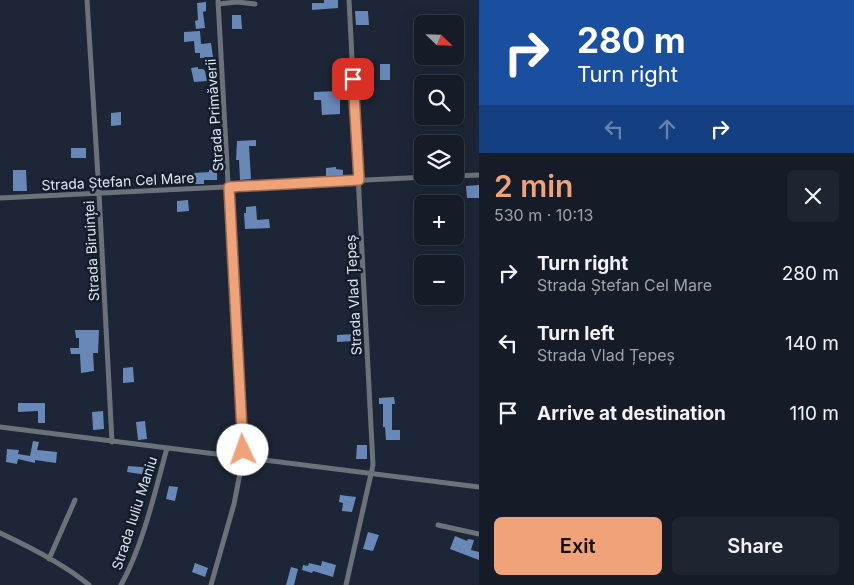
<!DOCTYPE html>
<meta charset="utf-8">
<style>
body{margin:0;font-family:Inter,sans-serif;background:#1e2530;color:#f1f3f6;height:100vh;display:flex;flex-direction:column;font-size:19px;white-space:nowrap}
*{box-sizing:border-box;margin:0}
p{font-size:16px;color:#9da1a8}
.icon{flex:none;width:28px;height:28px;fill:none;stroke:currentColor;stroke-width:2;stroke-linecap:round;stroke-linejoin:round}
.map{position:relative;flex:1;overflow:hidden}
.details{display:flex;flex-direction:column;background:#151c28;width:375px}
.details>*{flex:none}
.top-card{background:#1a4fa0;color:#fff;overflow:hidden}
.needle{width:32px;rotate:113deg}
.buttons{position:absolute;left:414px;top:15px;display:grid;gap:10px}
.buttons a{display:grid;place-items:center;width:50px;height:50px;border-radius:8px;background:#151c28;box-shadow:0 5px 20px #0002,0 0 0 1px #343a45;font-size:25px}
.pin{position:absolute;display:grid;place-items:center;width:42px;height:42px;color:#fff;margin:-21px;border-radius:10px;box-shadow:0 2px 8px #0006}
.me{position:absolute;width:55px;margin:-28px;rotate:357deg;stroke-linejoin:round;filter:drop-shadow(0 0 4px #0008)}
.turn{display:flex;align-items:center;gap:18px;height:105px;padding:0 15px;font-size:22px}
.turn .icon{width:65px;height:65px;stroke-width:2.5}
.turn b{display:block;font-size:35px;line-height:42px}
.lanes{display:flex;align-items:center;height:48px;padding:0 15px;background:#0003;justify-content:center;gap:25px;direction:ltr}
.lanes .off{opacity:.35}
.round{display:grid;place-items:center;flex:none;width:52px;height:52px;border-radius:8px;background:#1e2530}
.head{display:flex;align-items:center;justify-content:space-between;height:85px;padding:0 15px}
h1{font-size:30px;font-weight:600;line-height:38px;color:#f0a279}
.primary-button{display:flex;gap:10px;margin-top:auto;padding:10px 15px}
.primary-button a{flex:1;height:58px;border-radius:8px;background:#f0a279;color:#111;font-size:20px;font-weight:600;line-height:58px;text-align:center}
.primary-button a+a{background:#1e2530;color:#f1f3f6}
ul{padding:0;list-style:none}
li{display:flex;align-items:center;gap:15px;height:70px;padding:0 15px}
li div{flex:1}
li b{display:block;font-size:19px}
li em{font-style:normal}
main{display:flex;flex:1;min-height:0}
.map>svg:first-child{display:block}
.building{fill:#6888b7}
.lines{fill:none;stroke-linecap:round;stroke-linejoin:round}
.street{stroke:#6c727a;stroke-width:5}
.route-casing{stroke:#9c694f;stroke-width:12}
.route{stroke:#f0a279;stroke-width:9}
.labels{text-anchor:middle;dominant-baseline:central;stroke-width:5;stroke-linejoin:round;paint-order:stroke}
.street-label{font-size:14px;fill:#dce3ee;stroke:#131d2c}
</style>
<main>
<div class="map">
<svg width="479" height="585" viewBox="0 0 479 585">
<rect width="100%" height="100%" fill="#1c2636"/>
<path class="building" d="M324 0H338V8L312 10V3H324Z
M206 2V11L203 12 205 28 196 29 195 21 198 20 197 3Z
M355 11H368L369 25H356Z
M232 15H241L242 29H232Z
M200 31 201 44 211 43 213 57 200 58V53H195L194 41 184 42V32Z
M380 64H390V80H380Z
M198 67V69H203L205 71 207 81 194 82 191 68Z
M340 91V114L322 115 321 100H314V92Z
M121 112V125L111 126V113Z
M256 140V146H249L251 179 240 180 239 160H236L237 141Z
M71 148H86V158H71Z
M336 167V169L343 170V176L326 177V168Z
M13 170H26L27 191H13Z
M209 170H217V180H204V184H195L194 173 209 172Z
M479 185V198H467L466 186Z
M188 200 189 211 177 212V201Z
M256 206 257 220 269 219 270 228 245 229 244 213H246V207Z
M75 330H99L98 353H93L94 371 81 373 80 354H71L70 348H79V338H76Z
M355 334V341L337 342V335Z
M133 367 134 382 123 383V368Z
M394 397 395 404H392V430H400V440H386L385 427H383V404H379V398Z
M18 403H45V423H38V411L18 412Z
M103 411 104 429 93 430 92 412Z
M145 421 147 439 138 440 136 422Z
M33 441 39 442 37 450 57 452 56 463 35 460V463L18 459 17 464 6 462 7 449 19 450 18 454 30 456Z
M357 445H367V459H356Z
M128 466 154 468 153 476 127 472Z
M169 486 178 487 175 501 166 499Z
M340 495 356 497 352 512 342 511 343 503 339 502Z
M368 532 379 535 373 551 363 549Z
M455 536 467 541 468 539 474 540 471 550 479 552V560L450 549Z
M322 561 336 565 333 577 313 571 312 573 302 570 303 565 308 566 309 563 321 566Z
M195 563 208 568 205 577 192 572Z
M291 567 298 569 294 585H286Z"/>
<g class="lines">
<path class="street" d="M87 0 99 193 112 442
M218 4 237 2 255 4
M455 176 479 175
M0 198 448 176
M0 427 479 487
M438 525 479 534
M0 533C30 547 64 564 89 585
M49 559 75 500
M121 585C143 545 155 492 167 448
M211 585 234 504 243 458 218 0
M346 585 373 465 349 0"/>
</g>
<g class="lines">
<g class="route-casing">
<path id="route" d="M243 450 229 187 359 180 353 79"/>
</g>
<use href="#route" class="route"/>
</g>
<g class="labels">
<g class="street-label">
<text transform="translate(214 115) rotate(-94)">Strada Primăverii</text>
<text transform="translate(118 181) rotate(-3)">Strada Ștefan Cel Mare</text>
<text transform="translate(91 251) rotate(-93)">Strada Biruinței</text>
<text transform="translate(353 295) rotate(-93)">Strada Vlad Țepeș</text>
<text transform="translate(134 513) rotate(-72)">Strada Iuliu Maniu</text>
</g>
</g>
</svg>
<div class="buttons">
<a><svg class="needle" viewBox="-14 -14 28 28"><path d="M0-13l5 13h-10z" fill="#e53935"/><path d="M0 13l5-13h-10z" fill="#9da1a8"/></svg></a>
<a><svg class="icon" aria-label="search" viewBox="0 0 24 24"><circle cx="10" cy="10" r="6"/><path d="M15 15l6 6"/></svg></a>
<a><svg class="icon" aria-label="layers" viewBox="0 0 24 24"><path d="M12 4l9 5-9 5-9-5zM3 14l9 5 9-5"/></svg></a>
<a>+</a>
<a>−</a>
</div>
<div class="pin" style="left:353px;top:79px;background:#d93025"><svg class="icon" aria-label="arrive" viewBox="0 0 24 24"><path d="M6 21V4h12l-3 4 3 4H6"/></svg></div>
<svg class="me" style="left:243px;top:450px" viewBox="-20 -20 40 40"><circle r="19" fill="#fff"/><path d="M0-13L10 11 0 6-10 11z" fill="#f0a279"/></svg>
</div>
<section class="details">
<div class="top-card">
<div class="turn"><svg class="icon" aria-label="right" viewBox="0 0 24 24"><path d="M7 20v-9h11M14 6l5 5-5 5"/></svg><div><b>280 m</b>Turn right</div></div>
<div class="lanes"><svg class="icon off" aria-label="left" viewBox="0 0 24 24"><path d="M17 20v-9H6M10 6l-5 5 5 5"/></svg><svg class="icon off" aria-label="ahead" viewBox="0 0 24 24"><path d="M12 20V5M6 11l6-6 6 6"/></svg><svg class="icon" aria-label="right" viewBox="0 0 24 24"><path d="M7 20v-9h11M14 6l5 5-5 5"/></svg></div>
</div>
<div class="head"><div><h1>2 min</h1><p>530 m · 10:13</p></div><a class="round"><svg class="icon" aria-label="close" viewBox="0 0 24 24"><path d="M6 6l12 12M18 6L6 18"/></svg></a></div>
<ul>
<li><svg class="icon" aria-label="right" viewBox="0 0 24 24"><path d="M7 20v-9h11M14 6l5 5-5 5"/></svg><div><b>Turn right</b><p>Strada Ștefan Cel Mare</p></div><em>280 m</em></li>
<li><svg class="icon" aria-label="left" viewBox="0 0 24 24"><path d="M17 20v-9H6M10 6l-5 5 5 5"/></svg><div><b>Turn left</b><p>Strada Vlad Țepeș</p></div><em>140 m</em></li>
<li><svg class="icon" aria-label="arrive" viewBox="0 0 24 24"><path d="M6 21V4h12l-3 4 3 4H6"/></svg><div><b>Arrive at destination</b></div><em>110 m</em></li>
</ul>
<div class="primary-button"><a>Exit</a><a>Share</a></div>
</section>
</main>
